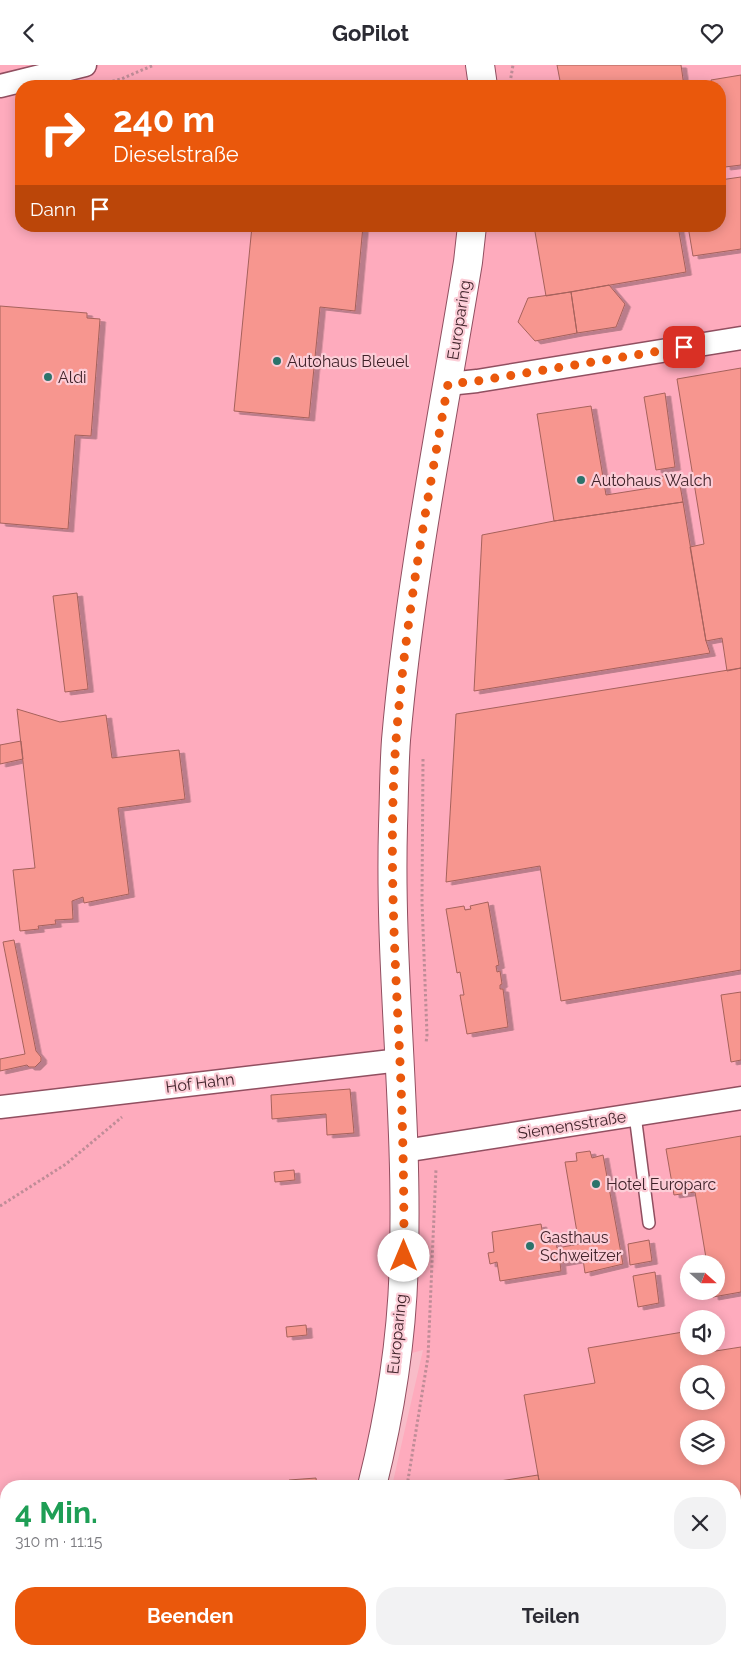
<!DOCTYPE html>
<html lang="de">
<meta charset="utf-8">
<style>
body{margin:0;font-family:Raleway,sans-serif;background:#f2f2f3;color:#2b2b33;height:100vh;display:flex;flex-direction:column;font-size:19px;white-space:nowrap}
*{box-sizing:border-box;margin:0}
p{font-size:16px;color:#7c7c81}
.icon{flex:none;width:28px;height:28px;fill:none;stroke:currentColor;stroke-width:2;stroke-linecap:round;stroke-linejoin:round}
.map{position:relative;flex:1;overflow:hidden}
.drawer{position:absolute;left:0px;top:1415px;width:741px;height:175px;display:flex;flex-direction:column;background:#fff;border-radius:20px 20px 0 0;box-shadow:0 2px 12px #0003}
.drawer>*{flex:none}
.guide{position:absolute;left:15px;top:15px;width:711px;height:152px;border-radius:20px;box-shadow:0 2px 12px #0003;background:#ea580c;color:#fff;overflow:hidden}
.needle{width:32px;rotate:111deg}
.fabs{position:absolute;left:680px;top:1190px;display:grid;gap:10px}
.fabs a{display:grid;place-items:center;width:45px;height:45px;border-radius:50%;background:#fff;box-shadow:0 2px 12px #0003;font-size:25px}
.pin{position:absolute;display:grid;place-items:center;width:42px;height:42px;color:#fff;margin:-21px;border-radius:10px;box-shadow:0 2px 8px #0006}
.me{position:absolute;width:55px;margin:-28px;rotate:0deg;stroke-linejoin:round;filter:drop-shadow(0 0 4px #0008)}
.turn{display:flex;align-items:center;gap:18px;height:105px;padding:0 15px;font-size:22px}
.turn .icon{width:65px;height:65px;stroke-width:2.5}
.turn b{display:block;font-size:35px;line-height:42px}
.then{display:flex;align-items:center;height:48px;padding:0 15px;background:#0003;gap:10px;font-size:19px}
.round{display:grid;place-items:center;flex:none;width:52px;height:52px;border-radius:20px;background:#f2f2f3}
.summary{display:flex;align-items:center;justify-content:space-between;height:85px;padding:0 15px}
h1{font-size:30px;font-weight:700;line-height:38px;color:#1e9e55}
.button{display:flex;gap:10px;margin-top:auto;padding:10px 15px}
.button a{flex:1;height:58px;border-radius:20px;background:#ea580c;color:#fff;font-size:20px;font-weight:700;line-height:58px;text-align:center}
.button a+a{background:#f2f2f3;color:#2b2b33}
header{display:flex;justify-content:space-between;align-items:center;height:65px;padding:0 15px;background:#fff;font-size:22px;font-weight:700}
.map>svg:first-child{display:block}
.built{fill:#feabbd;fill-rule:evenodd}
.building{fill:#f7968f;stroke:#a6625c;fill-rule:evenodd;filter:url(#shadow)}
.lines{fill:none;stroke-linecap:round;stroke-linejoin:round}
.service-casing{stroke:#914f60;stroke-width:14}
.minor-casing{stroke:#914f60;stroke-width:25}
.tertiary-casing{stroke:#914f60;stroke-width:30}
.path{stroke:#bf8c97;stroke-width:3;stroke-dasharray:2.5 2.5;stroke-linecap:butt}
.service{stroke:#fff;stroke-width:11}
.minor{stroke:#fff;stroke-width:22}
.tertiary{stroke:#fff;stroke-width:28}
.route{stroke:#ea580c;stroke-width:9;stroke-dasharray:0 16.2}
.poi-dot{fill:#2c736b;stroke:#fccdd7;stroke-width:2}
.labels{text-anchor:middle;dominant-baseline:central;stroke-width:4.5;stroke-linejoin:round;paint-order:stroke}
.street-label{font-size:16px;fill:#40232a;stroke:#fccdd7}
.poi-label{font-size:16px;fill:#40232a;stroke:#fccdd7;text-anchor:start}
</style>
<header><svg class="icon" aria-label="back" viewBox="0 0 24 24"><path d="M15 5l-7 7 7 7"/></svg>GoPilot<svg class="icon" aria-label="heart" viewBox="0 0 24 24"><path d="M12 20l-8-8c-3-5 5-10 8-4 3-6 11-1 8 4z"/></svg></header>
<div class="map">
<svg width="741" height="1590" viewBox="0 0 741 1590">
<defs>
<filter id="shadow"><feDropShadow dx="5.5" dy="3" stdDeviation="0" flood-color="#0004"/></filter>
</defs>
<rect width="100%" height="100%" fill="#f8bcc8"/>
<path class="built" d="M0 0H741V1590H331L334 1584H735V1421H392L423 1285 386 1295 362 1421H6V1584H301L297 1590H0ZM21 21H720V161H21ZM689 1199H716V1226H689ZM689 1254H716V1281H689ZM689 1309H716V1336H689ZM689 1364H716V1391H689Z"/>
<path class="building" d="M557 0H681L684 21H561Z
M741 10V100L725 102 720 71V21H712L711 15Z
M741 112V184L693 191 688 161H720V115Z
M252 161H363L355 246 320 242 309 353 234 346Z
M534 161H678L686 207 546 231Z
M609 220 625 239 616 262 577 268 571 227Z
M571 227 577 268 535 276 518 257 528 233Z
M0 241 87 248V253L100 254 91 371 75 370 68 464 0 458Z
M741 303V603L727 606 722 573 706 576 690 482 704 479 677 314Z
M665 328 675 402 656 405 644 332Z
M591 341 606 430 650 423 657 412 678 409 683 437 554 456 537 349Z
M683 437 706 576 710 588 474 626 482 470 554 456Z
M77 528 88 624 65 627 53 531Z
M741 603V905L561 936 540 801 446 817 456 649Z
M17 644 60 657 106 650 112 693 179 685 185 734 118 743 129 829 84 838 83 832 72 836 73 854 55 855 56 859 38 861 39 864 20 866 13 805 35 803Z
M21 676 23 694 0 699V680Z
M488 837 499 900 496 901 497 907 500 906 502 919 500 920V924H503L508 962 467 969 460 930H464L460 907 457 908 446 844 464 841 465 845 471 844 470 841Z
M14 875 36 986 41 992V996L35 1002H29L27 1000 0 1006V994L25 989 3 877Z
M741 927V995L731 997 721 930Z
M350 1024 354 1068 327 1070 326 1049 272 1054 271 1030Z
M741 1071V1227L713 1232 712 1226H716V1199H707L695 1127 674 1130 666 1084Z
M590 1086 592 1093 603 1090 623 1199 585 1208 583 1194 560 1198 561 1206 500 1216 497 1197 490 1199 488 1188 494 1187 492 1167 541 1159 543 1170 554 1169 557 1183 579 1179 565 1097 577 1096 576 1088Z
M294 1105 295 1115 275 1117 274 1107Z
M649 1175 652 1196 630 1200 628 1179Z
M655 1207 659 1238 638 1242 633 1211Z
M306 1260 307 1270 287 1272 286 1262Z
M689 1266V1281H702L703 1288 741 1282V1558L735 1559V1421H540L524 1330 595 1318 588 1283ZM689 1309H716V1336H689ZM689 1364H716V1391H689Z
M538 1410 540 1421H468Z
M316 1413 317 1421H289V1415Z
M0 1497 6 1498V1543L0 1542Z
M741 1558V1590H732L731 1584H735V1559Z
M0 1578H6V1584H72L88 1586V1590H0Z
M400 1584H430L431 1590H387L386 1586Z
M489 1584H567V1585L539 1590H490Z"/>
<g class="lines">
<g class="service-casing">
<path id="service" d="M635 1050 649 1158
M0 1481 6 1482
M0 1562H6
M97 1584 102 1590
M442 1584 444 1590
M369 1590 371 1584"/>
</g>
<g class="minor-casing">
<path id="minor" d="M0 21 85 0
M448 319 477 316 741 273
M0 1042 400 995
M404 1086 741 1033"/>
</g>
<g class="tertiary-casing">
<path id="tertiary" d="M480 0 483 21
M372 1421C391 1345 403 1267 404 1189 408 1046 389 904 393 761 394 733 394 703 396 675 410 514 442 356 468 197L472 161
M319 1590 321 1584"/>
</g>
<path class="path" d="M510 18 513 0
M98 20 121 14 154 0
M423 694 422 837 427 970 426 978
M0 1141 66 1099 122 1052
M407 1421 428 1292 436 1104"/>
<use href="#service" class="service"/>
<use href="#minor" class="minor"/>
<use href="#tertiary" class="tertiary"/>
</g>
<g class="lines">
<path class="route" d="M404 1191C404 1126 403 1062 400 997 395 890 388 783 396 676 405 556 427 438 448 319L477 316 684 282"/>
</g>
<g class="poi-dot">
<circle cx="277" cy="296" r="5"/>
<circle cx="48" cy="312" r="5"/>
<circle cx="581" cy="415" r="5"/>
<circle cx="596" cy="1119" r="5"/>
<circle cx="530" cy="1181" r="5"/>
</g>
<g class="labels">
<g class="street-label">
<text transform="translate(459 255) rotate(-81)">Europaring</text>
<text transform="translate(200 1018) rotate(-7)">Hof Hahn</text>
<text transform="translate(572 1060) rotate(-9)">Siemensstraße</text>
<text transform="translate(397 1269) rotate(-84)">Europaring</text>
</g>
<g class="poi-label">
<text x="287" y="296">Autohaus Bleuel</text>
<text x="58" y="312">Aldi</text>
<text x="591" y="415">Autohaus Walch</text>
<text x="606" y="1119">Hotel Europarc</text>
<text x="540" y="1172">Gasthaus<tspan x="540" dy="18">Schweitzer</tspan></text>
</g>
</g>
</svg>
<div class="fabs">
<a><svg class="needle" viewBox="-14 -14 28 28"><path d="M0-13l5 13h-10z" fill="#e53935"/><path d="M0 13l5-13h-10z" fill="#7c7c81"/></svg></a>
<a><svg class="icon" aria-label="sound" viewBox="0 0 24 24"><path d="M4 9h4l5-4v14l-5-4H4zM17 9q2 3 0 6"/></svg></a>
<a><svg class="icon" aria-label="search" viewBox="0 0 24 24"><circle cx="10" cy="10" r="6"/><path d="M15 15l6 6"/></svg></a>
<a><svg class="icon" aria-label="layers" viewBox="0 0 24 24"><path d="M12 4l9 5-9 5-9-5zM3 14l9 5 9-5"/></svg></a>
</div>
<div class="pin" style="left:684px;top:282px;background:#d93025"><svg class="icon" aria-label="arrive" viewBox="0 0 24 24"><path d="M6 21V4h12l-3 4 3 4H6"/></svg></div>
<svg class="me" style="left:404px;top:1191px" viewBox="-20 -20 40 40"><circle r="19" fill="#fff"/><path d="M0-13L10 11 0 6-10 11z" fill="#ea580c"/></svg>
<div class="guide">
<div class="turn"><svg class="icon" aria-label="right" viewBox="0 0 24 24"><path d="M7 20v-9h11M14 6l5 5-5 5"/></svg><div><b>240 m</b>Dieselstraße</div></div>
<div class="then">Dann<svg class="icon" aria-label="arrive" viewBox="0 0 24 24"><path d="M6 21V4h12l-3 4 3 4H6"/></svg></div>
</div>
<section class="drawer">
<div class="summary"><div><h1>4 Min.</h1><p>310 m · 11:15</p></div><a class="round"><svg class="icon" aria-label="close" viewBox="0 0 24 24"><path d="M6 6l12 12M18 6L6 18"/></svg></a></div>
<div class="button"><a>Beenden</a><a>Teilen</a></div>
</section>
</div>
